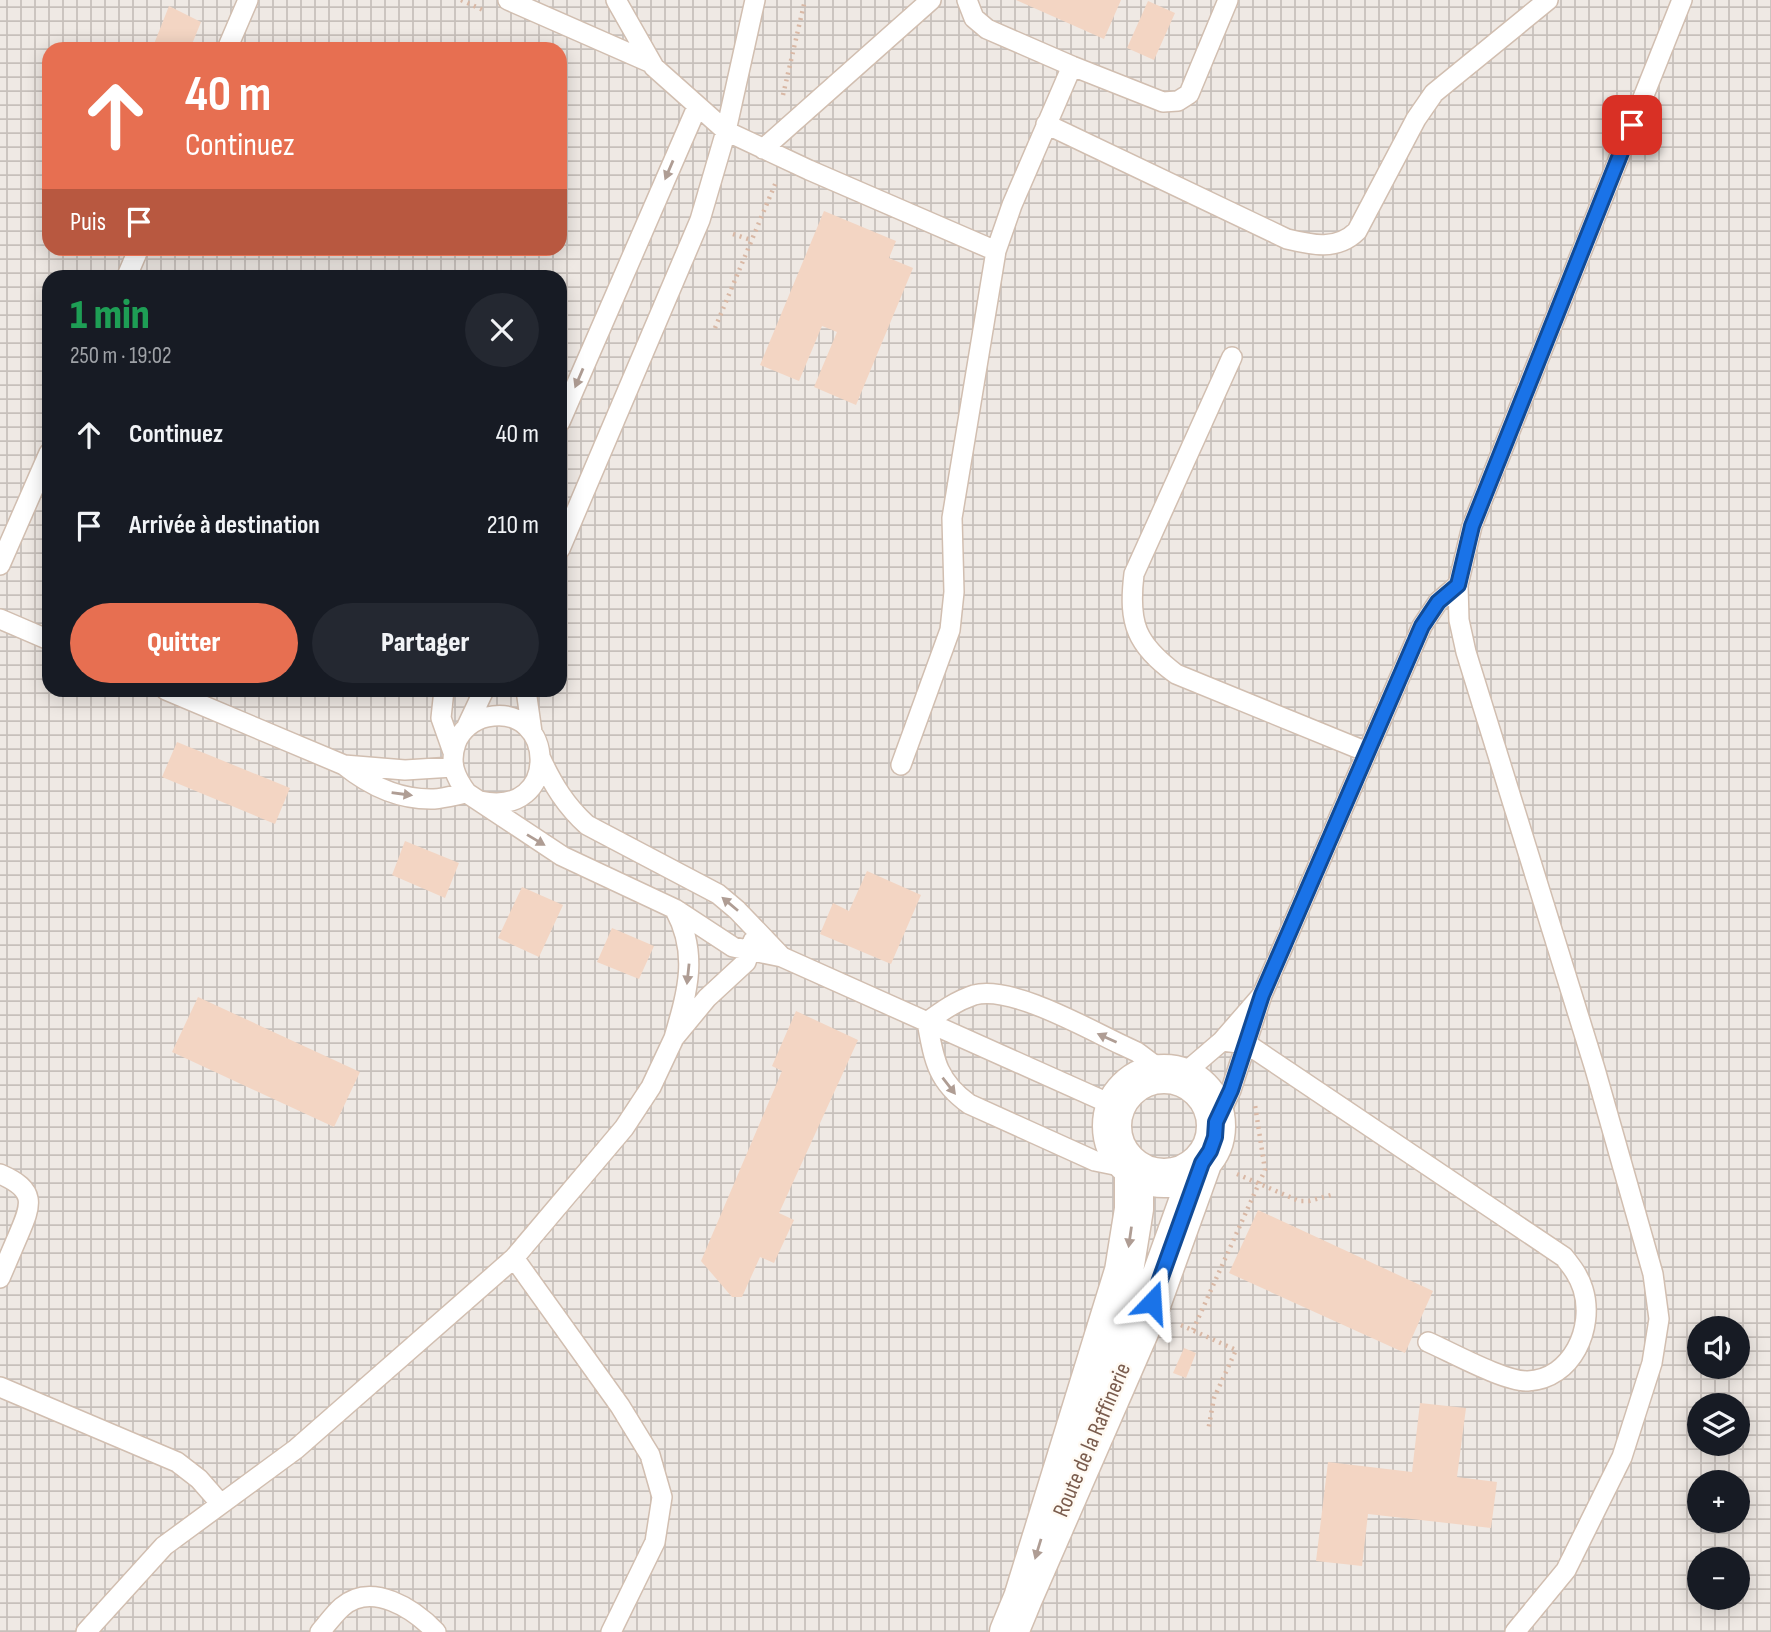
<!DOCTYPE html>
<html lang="fr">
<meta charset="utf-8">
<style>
body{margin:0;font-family:"Sofia Sans Condensed",sans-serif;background:#242831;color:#f1f3f6;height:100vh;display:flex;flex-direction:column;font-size:26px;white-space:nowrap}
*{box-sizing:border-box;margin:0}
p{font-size:23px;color:#9ea1a6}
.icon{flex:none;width:38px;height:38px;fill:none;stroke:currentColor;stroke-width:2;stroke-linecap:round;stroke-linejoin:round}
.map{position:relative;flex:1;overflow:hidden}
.panel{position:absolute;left:42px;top:270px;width:525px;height:427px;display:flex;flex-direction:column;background:#171b24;border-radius:21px;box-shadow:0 4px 18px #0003}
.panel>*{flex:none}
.top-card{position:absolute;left:42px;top:42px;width:525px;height:214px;border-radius:21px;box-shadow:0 4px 18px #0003;background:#e76f51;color:#fff;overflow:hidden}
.controls{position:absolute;left:1687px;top:1316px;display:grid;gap:14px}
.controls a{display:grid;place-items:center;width:63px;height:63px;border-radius:50%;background:#171b24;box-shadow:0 4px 18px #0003;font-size:35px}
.pin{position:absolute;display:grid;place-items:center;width:60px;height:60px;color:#fff;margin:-30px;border-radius:14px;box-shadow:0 4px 10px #0006}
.me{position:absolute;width:77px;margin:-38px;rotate:20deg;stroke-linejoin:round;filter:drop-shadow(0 0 5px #0008)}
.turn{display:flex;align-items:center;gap:24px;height:147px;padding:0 28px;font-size:32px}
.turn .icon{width:91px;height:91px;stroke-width:2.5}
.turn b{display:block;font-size:49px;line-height:60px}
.then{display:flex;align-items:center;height:66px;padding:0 28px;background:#0003;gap:14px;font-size:26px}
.round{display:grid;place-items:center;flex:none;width:74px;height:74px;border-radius:37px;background:#242831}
.head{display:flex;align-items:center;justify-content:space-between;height:119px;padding:0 28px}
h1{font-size:42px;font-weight:800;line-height:52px;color:#1e9e55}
.button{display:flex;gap:14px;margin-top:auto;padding:14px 28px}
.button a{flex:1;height:80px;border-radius:42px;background:#e76f51;color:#fff;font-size:28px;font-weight:800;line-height:80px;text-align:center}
.button a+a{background:#242831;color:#f1f3f6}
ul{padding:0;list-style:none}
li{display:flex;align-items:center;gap:21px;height:91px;padding:0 28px}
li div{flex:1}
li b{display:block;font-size:26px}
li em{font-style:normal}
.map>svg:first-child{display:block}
.industrial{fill:url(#industrial-grid);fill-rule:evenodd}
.building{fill:#f3d5c3}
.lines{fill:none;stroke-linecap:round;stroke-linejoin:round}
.lane-casing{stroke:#d1beb0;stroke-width:22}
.street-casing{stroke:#d1beb0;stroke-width:41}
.path{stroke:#d9b8a5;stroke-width:4.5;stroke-dasharray:2 5;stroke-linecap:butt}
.lane{stroke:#fff;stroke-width:19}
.street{stroke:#fff;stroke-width:38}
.oneway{fill:#af9d94}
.route-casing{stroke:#114b97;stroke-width:18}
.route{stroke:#1a73e8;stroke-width:12}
.labels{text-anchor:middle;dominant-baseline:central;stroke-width:5;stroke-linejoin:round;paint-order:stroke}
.street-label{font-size:23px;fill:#7a5c4d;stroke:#fffaf3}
</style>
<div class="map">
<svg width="1771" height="1632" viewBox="0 0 1771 1632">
<defs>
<pattern id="industrial-grid" width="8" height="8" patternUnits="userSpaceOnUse" patternTransform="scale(1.75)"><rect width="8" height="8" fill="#efe9e4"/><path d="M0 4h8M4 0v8" fill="none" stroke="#c7c0bb"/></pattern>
</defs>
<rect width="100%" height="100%" fill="#fdf6ec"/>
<path class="industrial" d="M0 0H1771V1632H0ZM49 49H560V248H49ZM49 276H560V690H49ZM1699 1328H1738V1367H1699ZM1699 1405H1738V1444H1699ZM1699 1482H1738V1521H1699ZM1699 1559H1738V1598H1699Z"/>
<path class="building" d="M1016 0H1121L1104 39Z
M1148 1 1175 13 1154 60 1127 48Z
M169 6 201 22 190 49H152Z
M824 211 896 241 889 258 913 268 856 405 814 387 837 332 822 326 799 381 760 365Z
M177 742 290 788 275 824 162 777Z
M405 841 459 863 445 898 392 875Z
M867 871 921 895 891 964 820 934 833 903 849 911Z
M522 887 563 905 539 957 498 938Z
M612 928 654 946 639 979 597 962Z
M198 997 360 1072 334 1127 172 1052Z
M796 1011 858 1040 779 1213 794 1220 774 1263 760 1257 742 1297H732L701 1261 782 1071 772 1066Z
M1258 1210 1433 1291 1405 1353 1229 1273Z
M1184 1348 1196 1353 1186 1378 1173 1373Z
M1420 1403 1466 1408 1457 1477 1497 1482 1491 1528 1368 1514 1362 1566 1316 1561 1328 1462 1412 1472Z"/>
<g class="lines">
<g class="lane-casing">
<path id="lane" d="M508 0 649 62
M616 0 654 67 726 131 809 170 996 251 952 518 954 592 950 630 901 765
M967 0 974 18 987 29 1072 66 1012 205 996 251
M227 49 248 0
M1072 66 1163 102 1178 101 1189 94 1228 0
M1046 124 1287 239C1312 245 1337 251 1357 231L1416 119 1434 93 1548 0
M763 149 931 0
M127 276 139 248
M1232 357 1134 574C1128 624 1136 644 1176 674L1367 752
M560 422 697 107
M560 549 700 220 726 131 755 0
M0 565 49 453
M1458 585 1459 620 1466 652 1595 1069 1653 1274 1659 1319 1652 1363 1622 1457 1566 1570 1515 1632
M0 619 49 640
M166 690 344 765C370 786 400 800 434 799 445 798 456 795 467 793
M444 690 441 718 453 752
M526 690 532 732
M467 726 484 690
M344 765 405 770 453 767
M480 801C562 819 556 702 487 717 473 720 461 730 456 743 449 763 455 777 467 793L562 856 675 909 733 947 782 957 737 910 718 894 587 825C566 806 553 785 541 759
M675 910C699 954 687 993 674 1038L707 998 746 962 753 941
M782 957 1115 1106
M1262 995 1422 626 1438 602 1458 585 1472 526 1682 0
M1222 1041 1247 1044 1564 1257C1572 1267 1579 1276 1583 1289 1595 1328 1572 1379 1528 1381 1505 1382 1451 1352 1428 1342
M1181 1076 1222 1041 1262 995 1231 1090 1216 1122
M1134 1169 1095 1161 969 1104C937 1081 934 1060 927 1022 942 1011 956 1001 974 995 1011 985 1086 1028 1122 1045L1137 1052 1165 1073
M0 1174C37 1190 32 1204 18 1236 12 1250 6 1264 0 1278
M514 1258 620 1406 650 1455 662 1497 655 1542 611 1632
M0 1387 177 1462 199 1479 220 1503
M86 1632 164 1546 296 1449 514 1258 624 1128 651 1087 674 1038
M320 1632C327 1624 334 1614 342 1607 372 1581 414 1609 436 1632"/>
</g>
<g class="street-casing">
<path id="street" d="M1112 1126a52 52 0 1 1 104 0a52 52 0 1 1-104 0Z
M1134 1169V1209L1124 1271 1023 1598 1152 1302 1202 1163
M1009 1632 1023 1598"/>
</g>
<path class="path" d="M461 0 483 10
M783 95 805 0
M733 234 751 240
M715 328 776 182
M1237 1174 1299 1201H1309L1331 1195
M1181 1325 1236 1350 1214 1398 1208 1431
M1193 1330 1265 1170 1255 1105"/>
<use href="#lane" class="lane"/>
<use href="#street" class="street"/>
</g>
<defs><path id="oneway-solid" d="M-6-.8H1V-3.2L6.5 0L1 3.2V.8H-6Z" transform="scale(1.75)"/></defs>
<g class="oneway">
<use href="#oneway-solid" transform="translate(669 170) rotate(113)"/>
<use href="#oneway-solid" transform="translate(579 378) rotate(113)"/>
<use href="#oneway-solid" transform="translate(402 794) rotate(8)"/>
<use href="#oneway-solid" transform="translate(536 840) rotate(31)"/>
<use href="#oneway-solid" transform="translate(730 904) rotate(-140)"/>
<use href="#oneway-solid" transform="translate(688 974) rotate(96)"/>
<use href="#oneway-solid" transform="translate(1107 1038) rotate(-156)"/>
<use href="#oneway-solid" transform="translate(949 1086) rotate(52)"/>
<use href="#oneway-solid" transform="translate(1130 1237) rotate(98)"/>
<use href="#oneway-solid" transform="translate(1038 1549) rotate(107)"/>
</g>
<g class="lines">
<g class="route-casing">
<path id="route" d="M1152 1302 1202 1163 1210 1151 1215 1137 1216 1122 1231 1090 1262 995 1422 626 1438 602 1458 585 1472 526 1632 125"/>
</g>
<use href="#route" class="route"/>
</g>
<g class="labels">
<g class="street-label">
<text transform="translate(1092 1440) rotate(-67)">Route de la Raffinerie</text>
</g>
</g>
</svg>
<div class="controls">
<a><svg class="icon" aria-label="sound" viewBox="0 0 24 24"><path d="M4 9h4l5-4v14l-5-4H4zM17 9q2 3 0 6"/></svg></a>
<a><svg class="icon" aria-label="layers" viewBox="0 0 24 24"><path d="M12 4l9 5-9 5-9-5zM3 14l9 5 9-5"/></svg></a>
<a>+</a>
<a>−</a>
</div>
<div class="pin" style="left:1632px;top:125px;background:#d93025"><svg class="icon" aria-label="arrive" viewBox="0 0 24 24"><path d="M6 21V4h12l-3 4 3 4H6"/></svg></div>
<svg class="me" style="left:1152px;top:1302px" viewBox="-20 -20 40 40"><path d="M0-17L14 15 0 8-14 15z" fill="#1a73e8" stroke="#fff" stroke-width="4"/></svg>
<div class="top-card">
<div class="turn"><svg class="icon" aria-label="ahead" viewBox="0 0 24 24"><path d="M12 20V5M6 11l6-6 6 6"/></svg><div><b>40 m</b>Continuez</div></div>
<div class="then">Puis<svg class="icon" aria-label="arrive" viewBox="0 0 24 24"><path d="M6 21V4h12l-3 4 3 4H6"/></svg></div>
</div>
<section class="panel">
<div class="head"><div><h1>1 min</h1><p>250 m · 19:02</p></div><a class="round"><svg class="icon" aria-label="close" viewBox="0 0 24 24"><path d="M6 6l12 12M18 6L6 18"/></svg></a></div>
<ul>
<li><svg class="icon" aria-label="ahead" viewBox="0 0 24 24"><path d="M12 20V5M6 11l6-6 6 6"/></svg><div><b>Continuez</b></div><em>40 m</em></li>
<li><svg class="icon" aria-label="arrive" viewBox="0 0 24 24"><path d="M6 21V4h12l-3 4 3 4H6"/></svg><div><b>Arrivée à destination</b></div><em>210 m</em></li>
</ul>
<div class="button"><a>Quitter</a><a>Partager</a></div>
</section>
</div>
